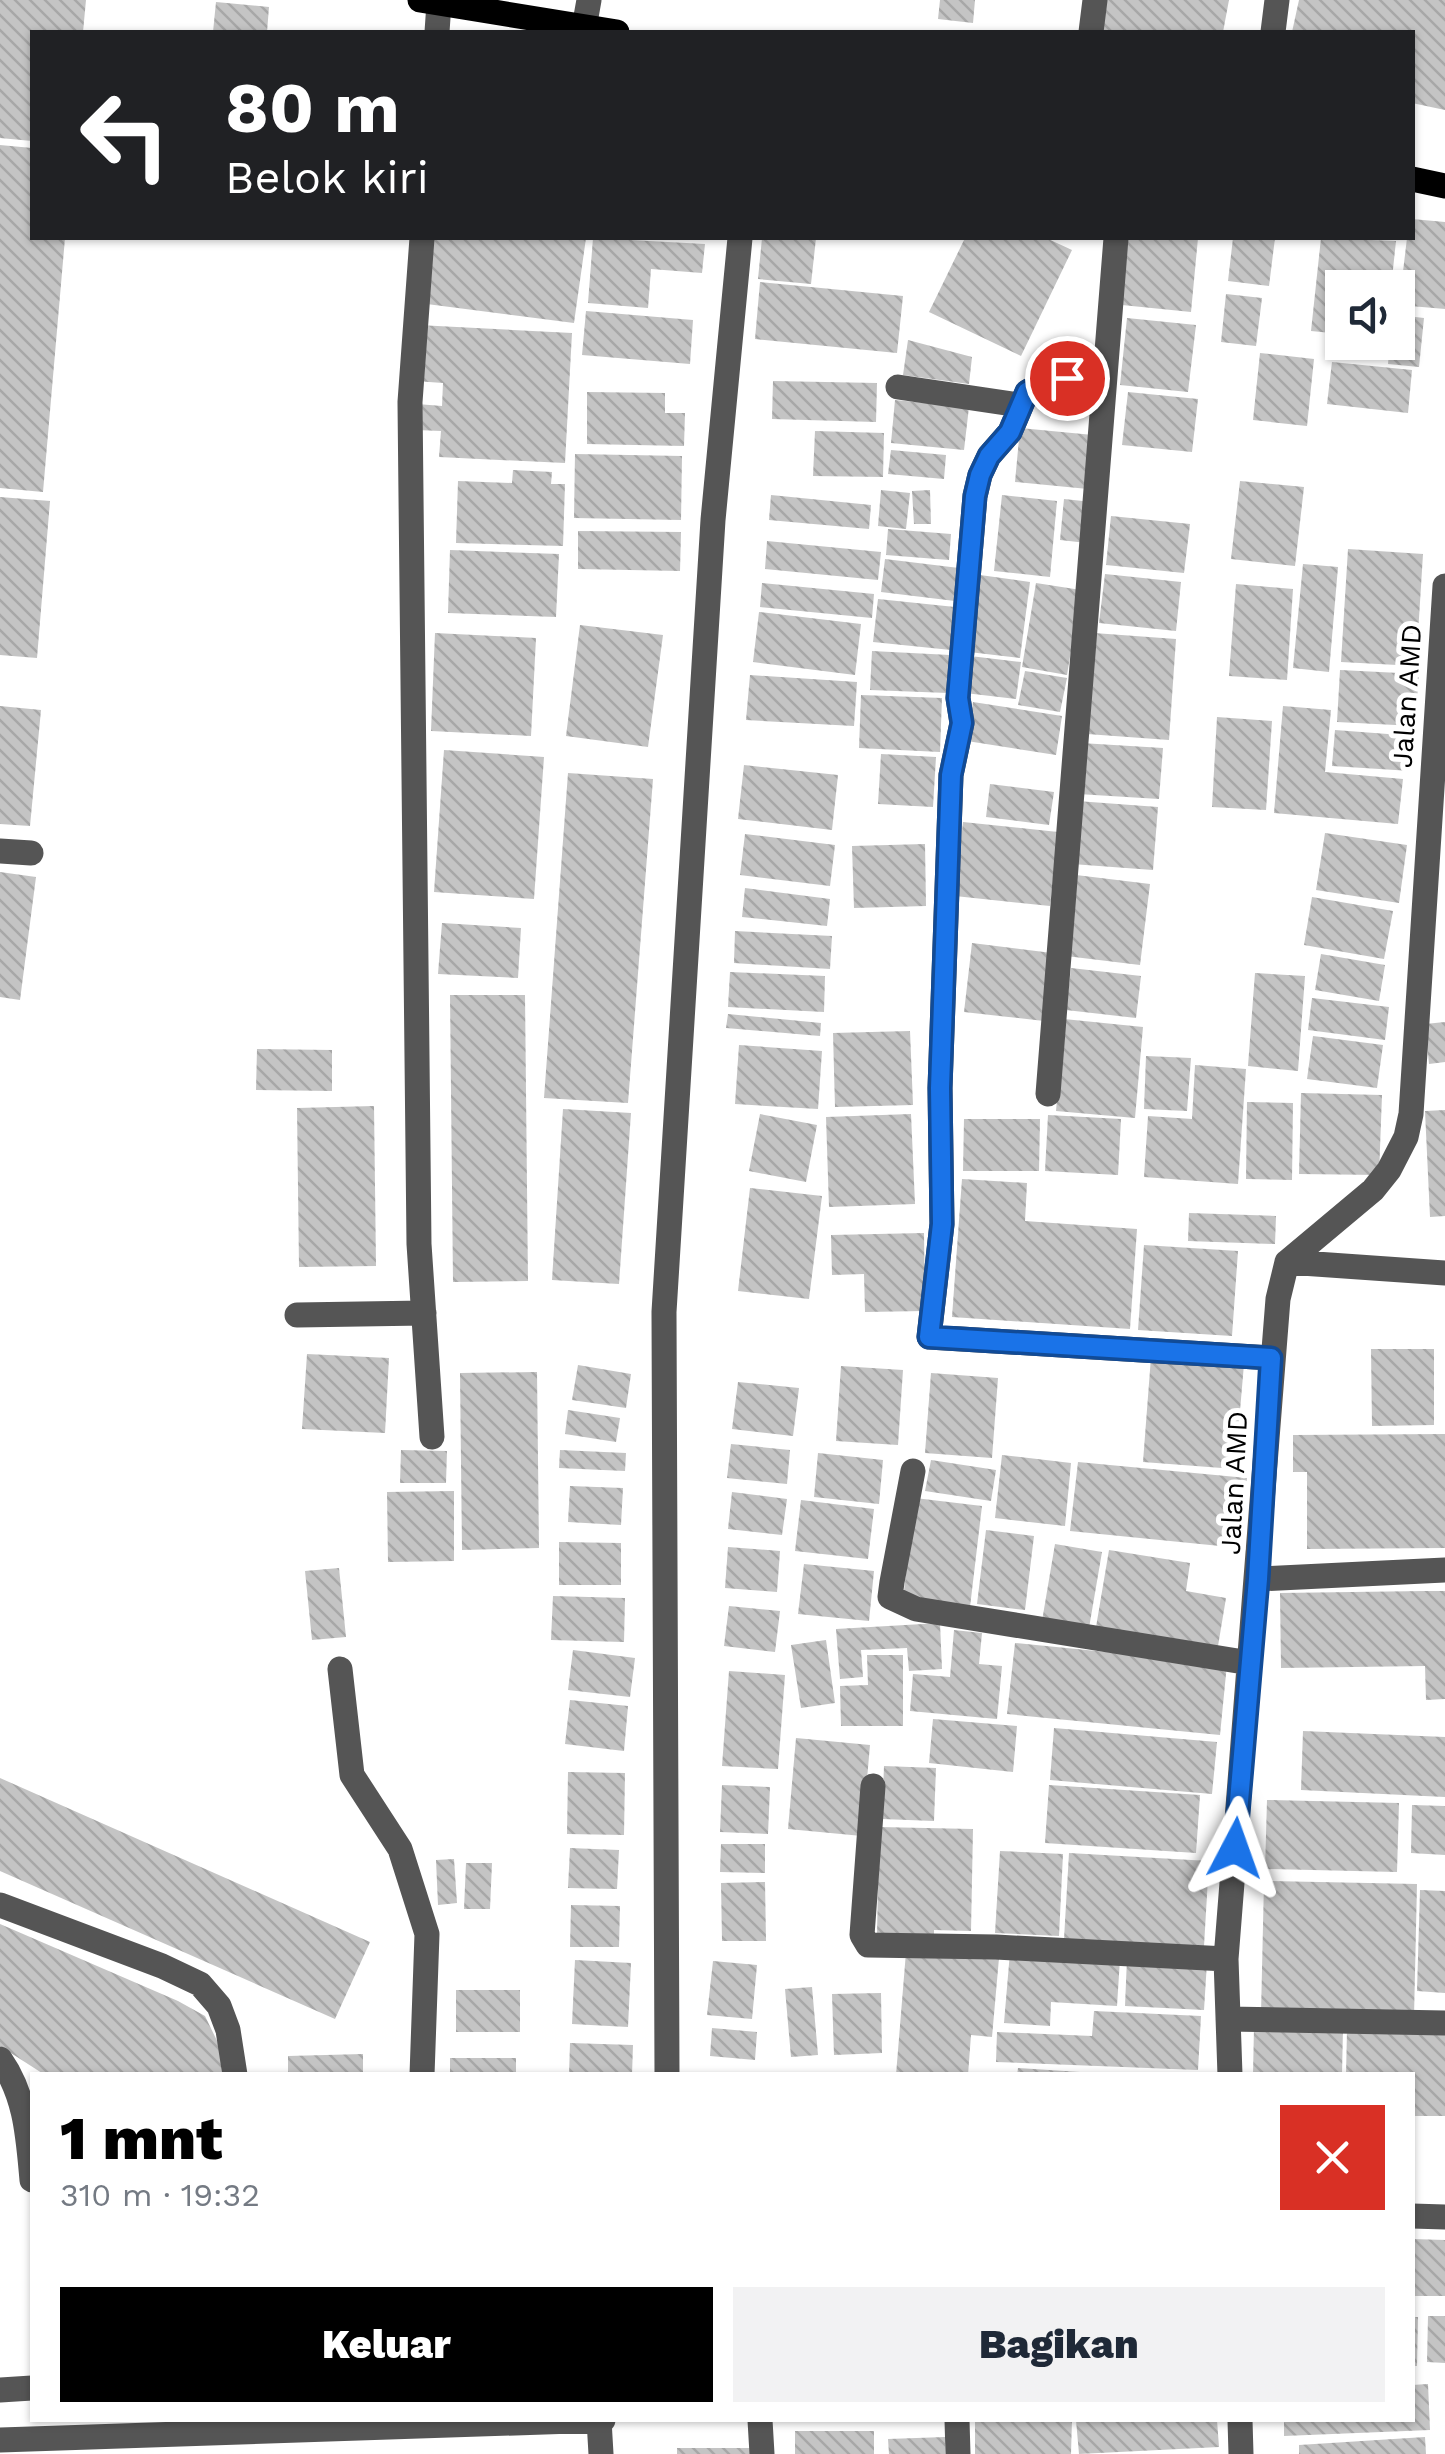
<!DOCTYPE html>
<html lang="id">
<meta charset="utf-8">
<style>
body{margin:0;font-family:"Work Sans",sans-serif;background:#f2f2f3;color:#1f2937;height:100vh;display:flex;flex-direction:column;font-size:38px;white-space:nowrap}
*{box-sizing:border-box;margin:0}
p{font-size:32px;color:#747a83}
.icon{flex:none;width:55px;height:55px;fill:none;stroke:currentColor;stroke-width:2;stroke-linecap:round;stroke-linejoin:round}
.map{position:relative;flex:1;overflow:hidden}
.details{position:absolute;left:30px;top:2072px;width:1385px;height:350px;display:flex;flex-direction:column;background:#fff;border-radius:0px;box-shadow:0 2px 8px #0004}
.details>*{flex:none}
.guide{position:absolute;left:30px;top:30px;width:1385px;height:210px;border-radius:0px;box-shadow:0 2px 8px #0004;background:#202124;color:#fff;overflow:hidden}
.buttons{position:absolute;left:1325px;top:270px;display:grid;gap:20px}
.buttons a{display:grid;place-items:center;width:90px;height:90px;border-radius:0px;background:#fff;box-shadow:0 2px 8px #0004;font-size:50px}
.pin{position:absolute;display:grid;place-items:center;width:85px;height:85px;color:#fff;margin:-42px;border:5px solid #fff;border-radius:50%;box-shadow:0 2px 10px #0007}
.me{position:absolute;width:110px;margin:-55px;rotate:4deg;stroke-linejoin:round;filter:drop-shadow(0 0 8px #0008)}
.turn{display:flex;align-items:center;gap:35px;height:210px;padding:0 30px;font-size:45px}
.turn .icon{width:130px;height:130px;stroke-width:2.5}
.turn b{display:block;font-size:70px;line-height:85px}
.round{display:grid;place-items:center;flex:none;width:105px;height:105px;border-radius:0px;background:#f2f2f3}
.head{display:flex;align-items:center;justify-content:space-between;height:170px;padding:0 30px}
h1{font-size:60px;font-weight:800;line-height:75px;color:#000}
.action{display:flex;gap:20px;margin-top:auto;padding:20px 30px}
.action a{flex:1;height:115px;border-radius:0px;background:#000;color:#fff;font-size:40px;font-weight:800;line-height:115px;text-align:center}
.action a+a{background:#f2f2f3;color:#1f2937}
.map>svg:first-child{display:block}
.building{fill:url(#building-back-hatch)}
.lines{fill:none;stroke-linecap:round;stroke-linejoin:round}
.minor{stroke:#555;stroke-width:25}
.major{stroke:#000;stroke-width:25}
.route-casing{stroke:#114b97;stroke-width:25}
.route{stroke:#1a73e8;stroke-width:18}
.labels{text-anchor:middle;dominant-baseline:central;stroke-width:10;stroke-linejoin:round;paint-order:stroke}
.street-label{font-size:28px;fill:#000;stroke:#fff}
</style>
<div class="map">
<svg width="1445" height="2454" viewBox="0 0 1445 2454">
<defs>
<pattern id="building-back-hatch" width="6" height="6" patternUnits="userSpaceOnUse" patternTransform="scale(2.5)"><rect width="6" height="6" fill="#c4c4c4"/><path d="M-1 5l2 2M0 0l6 6M5-1l2 2" fill="none" stroke="#a7a7a7"/></pattern>
</defs>
<rect width="100%" height="100%" fill="#fff"/>
<path class="building" d="M0 0H86L83 32H32V141L0 138Z
M940 0H975L973 23 938 19Z
M1104 0H1229L1223 32 1099 31Z
M1299 0H1445V110L1412 103V32H1292Z
M216 2 269 7 267 32H213Z
M0 145 32 148V238H65L43 492 0 488Z
M1412 219 1445 222V309L1399 305 1407 238H1412Z
M428 238H586L574 323 419 303Z
M593 238 705 244 702 273 651 269 648 308 588 303Z
M762 238H816L811 284 758 279Z
M965 238H1046L1072 250 1021 356 929 312Z
M1128 238H1198L1191 312 1122 305Z
M1233 238H1275L1269 286 1228 281Z
M1321 238 1396 241 1391 288H1342V334L1311 331Z
M760 282 903 296 897 353 755 339Z
M1226 294 1262 298 1256 346 1221 342Z
M586 311 693 320 690 364 582 355Z
M1398 315 1424 318 1419 367 1388 364 1390 342H1398Z
M1127 318 1196 325 1188 392 1120 385Z
M418 325 572 333 565 463 439 457 441 431 416 430 417 404 442 406 443 383 415 381Z
M908 340 972 357 969 384 903 375Z
M1260 353 1314 359 1307 426 1253 420Z
M1332 362 1412 370 1408 413 1327 404Z
M773 381 877 383 876 422 772 419Z
M587 392 665 393V413H685L684 446 587 444Z
M1128 392 1198 399 1192 452 1122 445Z
M895 400 969 407 964 450 891 443Z
M1020 428 1093 435 1088 489 1015 482Z
M815 431 884 433 883 477 813 476Z
M891 450 946 455 944 479 888 474Z
M575 454 682 456 681 520 574 518Z
M513 470 552 472 551 484H565L563 546 456 543 458 481 512 483Z
M1240 481 1304 487 1295 566 1231 559Z
M881 490 910 493 906 529 878 526Z
M930 490 931 524H914L912 491Z
M771 495 871 505 869 529 769 520Z
M1002 495 1057 501 1050 577 994 571Z
M0 497 50 501 37 658 0 655Z
M1064 499 1092 502 1087 543 1060 540Z
M1111 516 1190 524 1184 573 1106 565Z
M888 529 951 534 949 560 886 555Z
M578 531 681 532 680 571 578 569Z
M767 541 881 552 878 580 765 569Z
M1348 549 1423 554 1416 666 1341 662Z
M450 550 559 554 556 617 448 613Z
M885 559 959 568 955 601 881 592Z
M1303 564 1338 567 1329 672 1293 668Z
M1105 574 1181 582 1176 631 1099 623Z
M980 575 1030 582 1020 658 969 652Z
M762 583 874 594 872 618 760 607Z
M1036 583 1081 590 1067 675 1022 667Z
M1236 584 1293 589 1287 680 1229 676Z
M878 599 955 607 951 650 873 642Z
M759 612 861 624 855 675 753 662Z
M580 625 663 635 648 747 566 736Z
M435 633 536 638 531 736 431 731Z
M1094 633 1176 639 1169 740 1087 734Z
M872 651 950 655 948 693 870 690Z
M970 656 1021 662 1016 699 965 693Z
M1340 670 1419 674 1415 726 1337 722Z
M1025 671 1067 678 1060 712 1018 705Z
M750 675 857 682 854 726 746 720Z
M861 695 942 698 940 752 859 748Z
M973 702 1062 716 1056 755 967 741Z
M0 706 41 710 30 826 0 824Z
M1283 706 1331 710 1325 772 1403 779 1398 824 1274 813Z
M1217 717 1272 721 1266 810 1212 807Z
M1335 730 1414 736 1411 771 1332 766Z
M1081 743 1163 748 1159 799 1078 794Z
M444 750 544 757 534 899 434 892Z
M881 754 936 757 933 807 878 804Z
M744 765 838 775 832 830 738 819Z
M568 773 653 779 628 1103 544 1098Z
M990 784 1054 792 1049 825 986 817Z
M1077 801 1158 807 1153 870 1072 864Z
M963 822 1058 832 1050 906 955 896Z
M1325 833 1407 845 1399 903 1316 890Z
M745 834 835 845 830 886 740 875Z
M925 844 926 906 854 908 852 846Z
M0 872 36 877 20 1000 0 997Z
M1076 875 1150 884 1140 965 1066 956Z
M745 888 830 899 827 926 742 917Z
M1312 897 1393 911 1384 959 1304 945Z
M442 923 521 928 518 978 438 974Z
M735 931 832 936 830 969 734 963Z
M972 943 1052 953 1044 1021 964 1012Z
M1321 954 1385 965 1379 1001 1315 990Z
M1071 968 1141 976 1136 1018 1066 1010Z
M730 972 825 976 824 1012 728 1007Z
M1255 973 1305 976 1298 1071 1248 1066Z
M450 995H525L528 1281 453 1282Z
M1312 998 1389 1007 1385 1040 1308 1030Z
M728 1014 821 1023 820 1036 726 1028Z
M1064 1019 1143 1027 1135 1118 1056 1111Z
M1445 1022V1062L1429 1064 1425 1024Z
M910 1031 913 1105 835 1107 833 1033Z
M1313 1036 1383 1045 1377 1088 1307 1079Z
M739 1045 822 1051 818 1109 735 1104Z
M257 1049 332 1050V1091L256 1090Z
M1146 1056 1191 1058 1187 1111 1144 1109Z
M1195 1065 1246 1069 1238 1184 1144 1177 1148 1116 1192 1119Z
M1301 1093 1382 1095 1379 1175 1299 1174Z
M1247 1102 1293 1103 1292 1180 1246 1179Z
M374 1106 376 1266 299 1267 297 1108Z
M563 1109 631 1113 619 1284 552 1280Z
M1445 1110V1216L1430 1217 1425 1111Z
M760 1114 817 1125 806 1182 749 1171Z
M911 1114 915 1204 829 1207 826 1117Z
M1048 1115 1121 1119 1118 1175 1045 1171Z
M964 1119H1040L1039 1171H963Z
M962 1179 1027 1183 1025 1221 1137 1229 1130 1329 952 1317Z
M750 1188 822 1196 809 1299 738 1291Z
M1189 1213 1276 1216 1275 1244 1188 1241Z
M924 1233 925 1311 865 1312 864 1274 832 1275 831 1235Z
M1144 1245 1238 1251 1232 1336 1138 1330Z
M1371 1349H1434V1425L1372 1426Z
M307 1354 389 1358 385 1433 302 1429Z
M1151 1357 1244 1364 1235 1469 1143 1462Z
M578 1365 631 1374 626 1408 572 1400Z
M841 1366 903 1370 898 1445 836 1441Z
M537 1372 539 1548 462 1550 460 1373Z
M931 1373 998 1378 992 1458 925 1453Z
M738 1382 799 1388 793 1436 732 1429Z
M568 1410 620 1418 616 1442 565 1434Z
M1445 1434V1548L1307 1549V1472H1293V1435Z
M731 1444 790 1450 787 1484 727 1478Z
M401 1450 447 1451 446 1483H400Z
M560 1450 626 1453 625 1471 559 1468Z
M818 1453 883 1460 879 1504 814 1497Z
M1002 1455 1071 1463 1065 1526 995 1518Z
M931 1460 996 1470 991 1501 925 1491Z
M1078 1462 1247 1478 1240 1548 1070 1531Z
M570 1486 623 1488 621 1525 568 1522Z
M454 1491V1561L388 1562 387 1492Z
M732 1492 787 1499 782 1535 728 1529Z
M915 1498 982 1506 970 1607 903 1599Z
M801 1500 874 1509 868 1559 795 1551Z
M986 1530 1034 1536 1025 1610 977 1604Z
M559 1542 621 1543V1585H559Z
M1055 1544 1102 1552 1089 1628 1042 1621Z
M728 1547 780 1551 777 1592 725 1588Z
M1109 1550 1190 1563 1186 1591 1226 1598 1217 1652 1095 1633Z
M804 1564 874 1571 869 1621 798 1614Z
M339 1568 346 1637 312 1640 305 1571Z
M1425 1591H1445V1699L1426 1700 1425 1666 1281 1668 1280 1593Z
M553 1596 625 1598 624 1642 551 1640Z
M729 1606 780 1611 775 1652 724 1646Z
M940 1623 942 1669 909 1671 907 1648 861 1650 863 1677 840 1679 836 1629Z
M954 1630 982 1633 979 1664 1002 1666 997 1719 910 1711 913 1674 950 1677Z
M826 1640 835 1703 801 1708 791 1645Z
M1015 1643 1227 1664 1220 1735 1007 1714Z
M573 1650 635 1658 630 1697 568 1690Z
M867 1655H903V1726H841L840 1686 868 1685Z
M729 1671 785 1675 778 1769 722 1766Z
M570 1700 628 1706 624 1751 565 1744Z
M933 1719 1017 1726 1013 1772 929 1763Z
M1054 1728 1217 1742 1212 1794 1050 1780Z
M1303 1731 1445 1737V1797L1301 1790Z
M796 1738 870 1745 862 1836 788 1829Z
M884 1766 936 1768 934 1821 882 1819Z
M568 1772 625 1773 624 1835 567 1834Z
M0 1778 370 1942 335 2019 0 1871Z
M722 1785 770 1787 768 1834 720 1832Z
M1049 1785 1200 1795 1196 1853 1045 1843Z
M1267 1800 1399 1803 1397 1872 1265 1869Z
M1412 1805 1445 1806V1855L1411 1853Z
M879 1827 973 1829 971 1931 934 1930V1936L877 1935Z
M721 1844H765V1873L720 1872Z
M570 1848 619 1850 617 1889 568 1888Z
M1000 1851 1063 1854 1059 1936 995 1933Z
M1069 1853 1209 1861 1204 1946 1064 1939Z
M454 1859 457 1903 438 1905 436 1860Z
M466 1863H492L490 1909H464Z
M1264 1881 1417 1884 1414 2017 1261 2014Z
M765 1882 766 1941H722L721 1883Z
M1420 1890 1445 1891V1993L1417 1991Z
M571 1905 620 1906 619 1947H570Z
M0 1924 178 2001 205 2016 220 2047 222 2075H45L0 2046Z
M906 1952 999 1958 992 2037 971 2035 968 2075H896Z
M1010 1952 1120 1959 1117 2006 1051 2002 1050 2026 1004 2023Z
M1127 1958 1207 1962 1204 2010 1125 2006Z
M575 1960 631 1963 628 2027 572 2024Z
M713 1961 757 1965 752 2019 707 2015Z
M812 1987 818 2055 791 2057 785 1989Z
M456 1990H520V2032H456Z
M881 1993 882 2053 834 2055 832 1994Z
M1094 2011 1201 2016 1198 2070 996 2062 997 2032 1092 2036Z
M1254 2027 1343 2028 1342 2075H1253Z
M712 2028 757 2032 755 2060 710 2056Z
M1347 2030 1445 2031V2116H1412V2075H1346Z
M570 2043 633 2045 632 2075H569Z
M363 2054V2075H288V2056Z
M450 2058H516V2075H450Z
M1018 2068 1080 2072V2075H1017Z
M1412 2239 1445 2240V2296H1412Z
M1428 2316H1445V2363L1427 2362Z
M1412 2317H1418L1417 2366H1412Z
M1428 2384 1430 2430 1284 2436V2420H1412V2385Z
M975 2420H1072L1071 2454H975Z
M1076 2420H1217L1219 2447 1079 2454Z
M795 2431H874V2454H795Z
M945 2437V2454H889L888 2439Z
M1425 2437 1426 2454H1299V2445Z
M677 2448H751V2454H677Z"/>
<g class="lines">
<path class="minor" d="M584 28 589 0
M437 32 439 3
M1091 32 1095 0
M1273 32 1277 0
M422 238 410 402 419 1244 432 1437
M1104 379H1049L1027 392 1010 432 989 456 980 475 975 496 958 698 962 723 951 775 940 1088 942 1224 929 1337 1271 1358
M898 387 1019 405
M0 851 31 853
M1048 1094 1116 238
M1287 1262 1445 1273
M297 1315 424 1313
M913 1471 892 1582 890 1597 916 1609 1250 1663
M1258 1579 1445 1570
M340 1669 352 1775 400 1849 427 1934 422 2075
M873 1786 862 1935 868 1945 996 1947 1226 1959
M0 1905 162 1966 200 1984 219 2006 228 2030 235 2075
M1228 2019 1445 2023
M0 2059C26 2096 28 2136 32 2180
M667 2075 664 1312 713 520 740 238
M1230 2075 1226 1959 1278 1299 1287 1262 1373 1190 1389 1170 1406 1137 1411 1114 1445 586
M1412 2216 1445 2217
M0 2390 32 2388
M599 2420 601 2454
M760 2420 762 2454
M957 2420 958 2454
M1240 2420 1241 2454
M0 2440 603 2420"/>
<path class="major" d="M420 0 617 32
M1412 179 1445 186"/>
</g>
<g class="lines">
<g class="route-casing">
<path id="route" d="M1067 378 1049 380 1027 392 1010 432 989 456 980 475 975 496 958 698 962 723 951 775 940 1088 942 1224 929 1337 1271 1358 1258 1579 1235 1848"/>
</g>
<use href="#route" class="route"/>
</g>
<g class="labels">
<g class="street-label">
<text transform="translate(1407 696) rotate(-86)">Jalan AMD</text>
<text transform="translate(1234 1483) rotate(-87)">Jalan AMD</text>
</g>
</g>
</svg>
<div class="buttons">
<a><svg class="icon" aria-label="sound" viewBox="0 0 24 24"><path d="M4 9h4l5-4v14l-5-4H4zM17 9q2 3 0 6"/></svg></a>
</div>
<div class="pin" style="left:1067px;top:378px;background:#d93025"><svg class="icon" aria-label="arrive" viewBox="0 0 24 24"><path d="M6 21V4h12l-3 4 3 4H6"/></svg></div>
<svg class="me" style="left:1235px;top:1848px" viewBox="-20 -20 40 40"><path d="M0-17L14 15 0 8-14 15z" fill="#1a73e8" stroke="#fff" stroke-width="4"/></svg>
<div class="guide">
<div class="turn"><svg class="icon" aria-label="left" viewBox="0 0 24 24"><path d="M17 20v-9H6M10 6l-5 5 5 5"/></svg><div><b>80 m</b>Belok kiri</div></div>
</div>
<section class="details">
<div class="head"><div><h1>1 mnt</h1><p>310 m · 19:32</p></div><a class="round" style="background:#d93025;color:#fff"><svg class="icon" aria-label="close" viewBox="0 0 24 24"><path d="M6 6l12 12M18 6L6 18"/></svg></a></div>
<div class="action"><a>Keluar</a><a>Bagikan</a></div>
</section>
</div>
